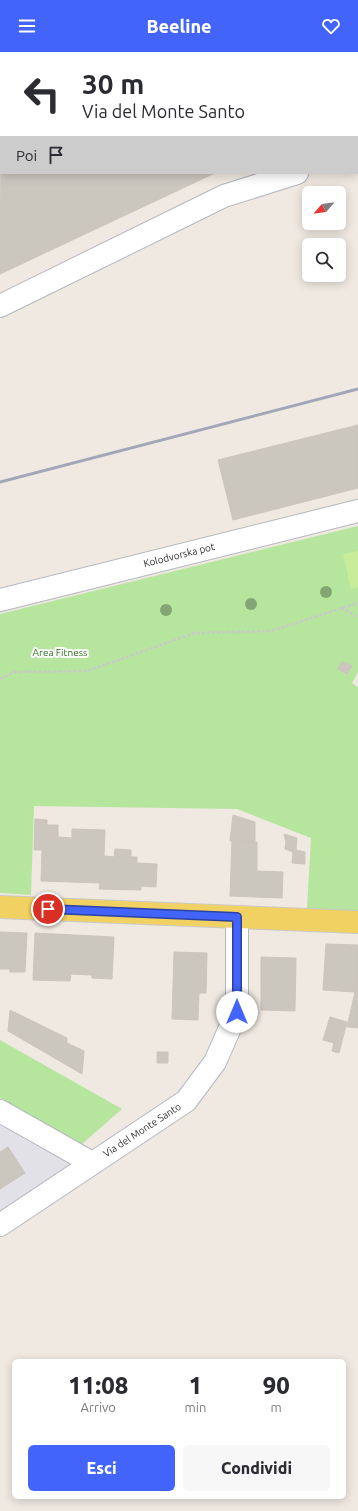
<!DOCTYPE html>
<html lang="it">
<style>
body{margin:0;font-family:Ubuntu,sans-serif;background:#f7f7f7;color:#2b2b33;height:100vh;display:flex;flex-direction:column;font-size:15px;white-space:nowrap}
*{box-sizing:border-box;margin:0}
p{font-size:13px;color:#7c7c81}
.icon{flex:none;width:22px;height:22px;fill:none;stroke:currentColor;stroke-width:2;stroke-linecap:round;stroke-linejoin:round}
.map{position:relative;flex:1;overflow:hidden}
.drawer{position:absolute;left:12px;top:1307px;width:334px;height:140px;display:flex;flex-direction:column;background:#fff;border-radius:6px;box-shadow:0 2px 10px #0003}
.drawer>*{flex:none}
.guide{position:absolute;left:0px;top:0px;width:358px;height:122px;box-shadow:0 2px 10px #0003;background:#fff;color:#2b2b33;overflow:hidden}
.needle{width:26px;rotate:242deg}
.buttons{position:absolute;left:302px;top:134px;display:grid;gap:8px}
.buttons a{display:grid;place-items:center;width:44px;height:44px;border-radius:6px;background:#fff;box-shadow:0 2px 10px #0003;font-size:20px}
.pin{position:absolute;display:grid;place-items:center;width:34px;height:34px;color:#fff;margin:-17px;border:2px solid #fff;border-radius:50%;box-shadow:0 1px 4px #0007}
.me{position:absolute;width:44px;margin:-22px;rotate:0deg;stroke-linejoin:round;filter:drop-shadow(0 0 3px #0008)}
.turn{display:flex;align-items:center;gap:14px;height:84px;padding:0 16px;font-size:18px}
.turn .icon{width:52px;height:52px;stroke-width:2.5}
.turn b{display:block;font-size:28px;line-height:34px}
.then{display:flex;align-items:center;height:38px;padding:0 16px;background:#0003;gap:8px;font-size:15px}
.eta{display:flex;justify-content:space-evenly;align-items:center;height:68px;text-align:center}
.eta b{font-size:24px;font-weight:800;line-height:28px}
.cta{display:flex;gap:8px;margin-top:auto;padding:8px 16px}
.cta a{flex:1;height:46px;border-radius:6px;background:#4264fb;color:#fff;font-size:16px;font-weight:800;line-height:46px;text-align:center}
.cta a+a{background:#f7f7f7;color:#2b2b33}
header{display:flex;justify-content:space-between;align-items:center;height:52px;padding:0 16px;background:#4264fb;color:#fff;font-size:18px;font-weight:800}
.map>svg:first-child{display:block}
.industrial{fill:#e3e1e8}
.green{fill:#b6e59e}
.pitch{fill:#c9ec9a}
.plaza{fill:#dfdcd8}
.building{fill:#cbc7bf;stroke:#cbc5ba}
.lines{fill:none;stroke-linecap:round;stroke-linejoin:round}
.minor-casing{stroke:#b4b7c1;stroke-width:24}
.major-casing{stroke:#c9c9c9;stroke-width:24}
.path{stroke:#c9c9c9;stroke-width:2.5;stroke-dasharray:3 2;stroke-linecap:butt}
.minor{stroke:#fff;stroke-width:22}
.major{stroke:#f2d163;stroke-width:22}
.rail{stroke:#a3a6b8;stroke-width:3}
.tree{fill:#84a574}
.route-casing{stroke:#2b41a3;stroke-width:10}
.route{stroke:#4264fb;stroke-width:7}
.labels{text-anchor:middle;dominant-baseline:central;stroke-width:4;stroke-linejoin:round;paint-order:stroke}
.street-label{font-size:10px;fill:#2e2e2e;stroke:#fff}
.park-label{font-size:10px;fill:#2c6e1b;stroke:#fff}
</style>
<header><svg class="icon" aria-label="menu" viewBox="0 0 24 24"><path d="M4 6h16M4 12h16M4 18h16"/></svg>Beeline<svg class="icon" aria-label="heart" viewBox="0 0 24 24"><path d="M12 20l-8-8c-3-5 5-10 8-4 3-6 11-1 8 4z"/></svg></header>
<div class="map">
<svg width="358" height="1459" viewBox="0 0 358 1459">
<rect width="100%" height="100%" fill="#efe9e1"/>
<path class="industrial" d="M0 1059 92 1111 0 1173Z"/>
<path class="green" d="M358 474V620L352 631 358 635V861L307 856 311 786 237 757 34 754 31 843 0 841V562Z
M0 988 122 1057 82 1092 0 1046Z"/>
<path class="pitch" d="M358 499V535L351 537 343 502Z"/>
<path class="plaza" d="M0 0 92 1H1L0 102Z"/>
<path class="building" d="M206 0H358V80L357 1H204Z
M1 101V121H215L0 222Z
M358 373V436L233 468 218 408Z
M342 609 352 614 347 622 338 617Z
M233 763 255 770V790L230 789Z
M35 767 47 768V773H58V785L72 786V777L105 778 104 804 114 805 115 797 131 798V805H137V811L157 812 156 835 141 834V838L99 837 100 831 41 829 42 798H34Z
M284 782 297 786 296 798 305 800V812L292 811 293 800 285 797 286 790Z
M232 788 257 790V819L283 820 282 846 230 844Z
M0 880 27 881 25 920H10V917H0Z
M35 881 114 885 112 927 92 926V923L71 922 70 929 33 928Z
M326 892 358 893V928H356L355 940 323 938Z
M174 900 207 901 206 941H199L198 968 172 967Z
M261 905 296 906 295 959 261 958Z
M356 928H358V976L347 975 355 940Z
M10 958 67 986V991L84 999 82 1022 8 979Z
M330 965 347 970 339 1001 332 999 334 991 323 988Z
M157 1000H168V1011H157Z
M8 1095 25 1121 0 1137V1100Z"/>
<g class="lines">
<g class="minor-casing">
<path id="minor" d="M357 102H358
M0 254 224 144 297 121
M0 548 358 459
M0 1059 92 1111
M0 1173 186 1049 215 1010 237 960V865"/>
</g>
<g class="major-casing">
<path id="major" d="M0 855 358 870"/>
</g>
<path class="path" d="M341 556 358 565
M0 627 14 620 87 619 195 581 271 579 358 551"/>
<use href="#minor" class="minor"/>
<use href="#major" class="major"/>
<path class="rail" d="M0 430 358 337"/>
</g>
<g class="tree">
<circle cx="326" cy="540" r="6"/>
<circle cx="251" cy="552" r="6"/>
<circle cx="166" cy="558" r="6"/>
</g>
<g class="lines">
<g class="route-casing">
<path id="route" d="M48 857 237 865V960"/>
</g>
<use href="#route" class="route"/>
</g>
<g class="labels">
<g class="street-label">
<text transform="translate(179 503) rotate(-14)">Kolodvorska pot</text>
<text transform="translate(142 1078) rotate(-33)">Via del Monte Santo</text>
</g>
<g class="park-label">
<text x="60" y="600">Area Fitness</text>
</g>
</g>
</svg>
<div class="buttons">
<a><svg class="needle" viewBox="-14 -14 28 28"><path d="M0-13l5 13h-10z" fill="#e53935"/><path d="M0 13l5-13h-10z" fill="#7c7c81"/></svg></a>
<a><svg class="icon" aria-label="search" viewBox="0 0 24 24"><circle cx="10" cy="10" r="6"/><path d="M15 15l6 6"/></svg></a>
</div>
<div class="pin" style="left:48px;top:857px;background:#d93025"><svg class="icon" aria-label="arrive" viewBox="0 0 24 24"><path d="M6 21V4h12l-3 4 3 4H6"/></svg></div>
<svg class="me" style="left:237px;top:960px" viewBox="-20 -20 40 40"><circle r="19" fill="#fff"/><path d="M0-13L10 11 0 6-10 11z" fill="#4264fb"/></svg>
<div class="guide">
<div class="turn"><svg class="icon" aria-label="left" viewBox="0 0 24 24"><path d="M17 20v-9H6M10 6l-5 5 5 5"/></svg><div><b>30 m</b>Via del Monte Santo</div></div>
<div class="then">Poi<svg class="icon" aria-label="arrive" viewBox="0 0 24 24"><path d="M6 21V4h12l-3 4 3 4H6"/></svg></div>
</div>
<section class="drawer">
<div class="eta">
<div><b>11:08</b><p>Arrivo</p></div>
<div><b>1</b><p>min</p></div>
<div><b>90</b><p>m</p></div>
</div>
<div class="cta"><a>Esci</a><a>Condividi</a></div>
</section>
</div>
